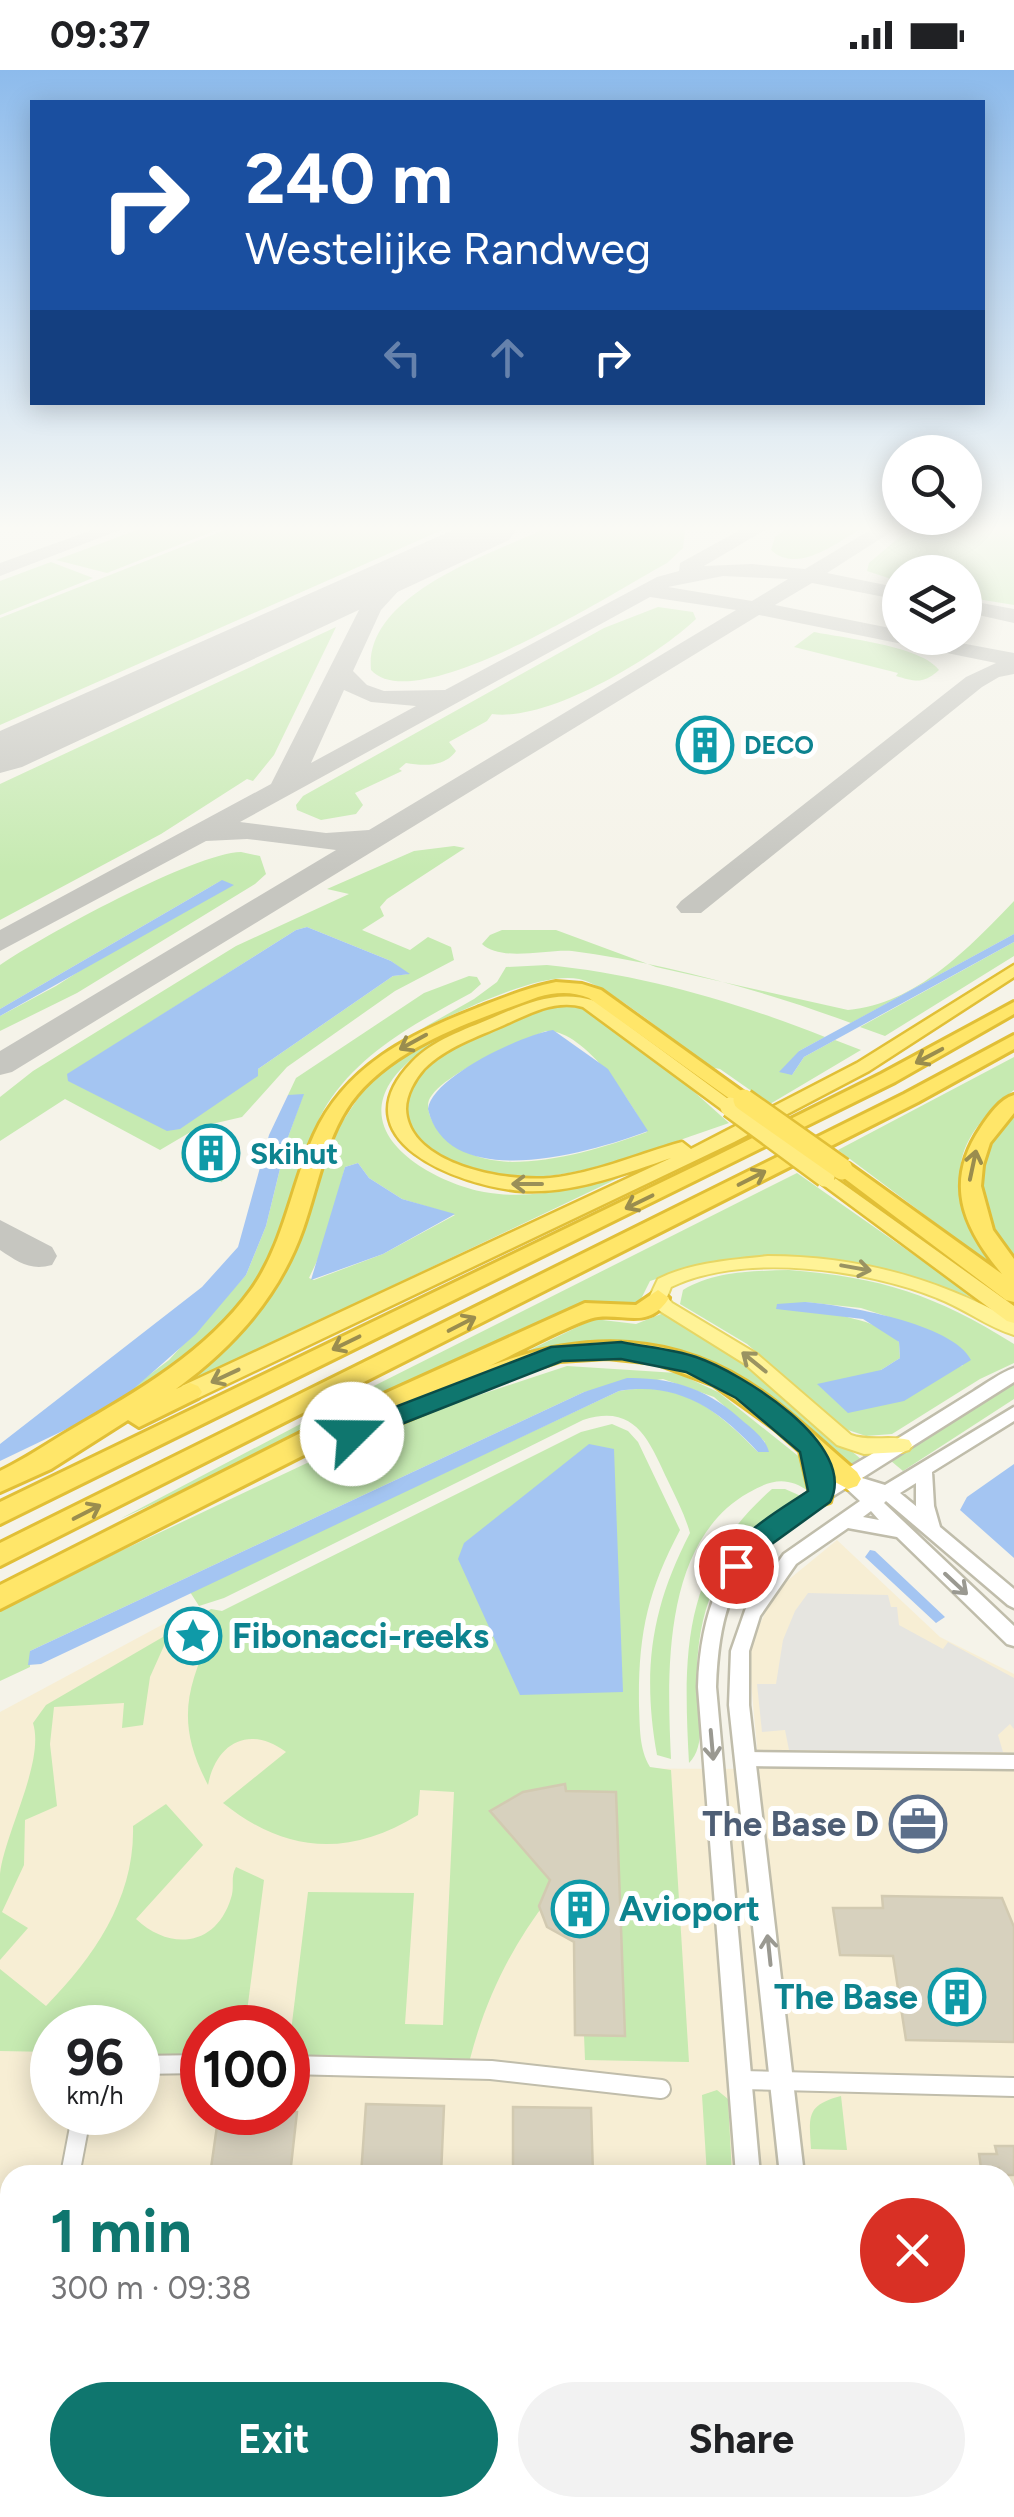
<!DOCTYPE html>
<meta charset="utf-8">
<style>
body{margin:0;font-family:Figtree,sans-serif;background:#f2f2f2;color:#202124;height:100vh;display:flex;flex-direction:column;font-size:38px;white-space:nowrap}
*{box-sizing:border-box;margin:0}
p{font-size:32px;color:#757577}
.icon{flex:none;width:55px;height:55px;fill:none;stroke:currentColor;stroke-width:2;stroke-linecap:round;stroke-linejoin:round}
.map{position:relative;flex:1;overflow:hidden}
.drawer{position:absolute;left:0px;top:2095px;width:1015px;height:352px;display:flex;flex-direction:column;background:#fff;border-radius:30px 30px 0 0;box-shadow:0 5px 25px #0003}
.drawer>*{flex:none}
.banner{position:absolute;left:30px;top:30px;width:955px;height:305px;border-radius:0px;box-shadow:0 5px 25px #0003;background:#1a4fa0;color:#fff;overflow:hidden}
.buttons{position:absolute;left:882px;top:365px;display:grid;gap:20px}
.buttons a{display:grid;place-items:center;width:100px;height:100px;border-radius:50%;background:#fff;box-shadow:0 5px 25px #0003;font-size:50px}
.speed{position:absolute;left:30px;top:1935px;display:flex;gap:20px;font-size:50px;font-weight:700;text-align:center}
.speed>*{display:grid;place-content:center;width:130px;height:130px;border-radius:50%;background:#fff;box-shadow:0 5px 25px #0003;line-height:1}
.speed small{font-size:25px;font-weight:400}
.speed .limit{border:15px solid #d22;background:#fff;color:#111}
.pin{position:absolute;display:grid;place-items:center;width:85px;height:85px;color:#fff;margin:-42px;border:5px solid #fff;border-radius:50%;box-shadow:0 2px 10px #0007}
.me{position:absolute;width:110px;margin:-55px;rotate:68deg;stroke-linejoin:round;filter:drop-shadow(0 0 8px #0008)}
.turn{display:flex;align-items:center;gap:35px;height:210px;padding:0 50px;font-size:45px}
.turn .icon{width:130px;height:130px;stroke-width:2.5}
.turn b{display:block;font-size:70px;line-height:85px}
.lanes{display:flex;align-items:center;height:95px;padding:0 50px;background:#0003;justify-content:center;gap:50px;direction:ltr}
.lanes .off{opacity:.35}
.round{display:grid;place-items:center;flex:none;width:105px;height:105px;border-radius:52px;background:#f2f2f2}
.head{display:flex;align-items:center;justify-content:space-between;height:170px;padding:0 50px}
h1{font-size:60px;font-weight:700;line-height:75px;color:#0f766e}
.cta{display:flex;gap:20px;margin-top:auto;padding:20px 50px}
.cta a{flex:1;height:115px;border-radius:60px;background:#0f766e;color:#fff;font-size:40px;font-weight:700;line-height:115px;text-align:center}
.cta a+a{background:#f2f2f2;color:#202124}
.status{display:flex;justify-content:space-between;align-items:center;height:70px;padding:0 50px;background:#fff;direction:ltr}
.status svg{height:28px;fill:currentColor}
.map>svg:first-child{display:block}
.commercial{fill:#f7eed4;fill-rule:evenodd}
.green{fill:#c6eab1;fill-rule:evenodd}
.parking{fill:#e6e5e0}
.water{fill:#a4c5f2}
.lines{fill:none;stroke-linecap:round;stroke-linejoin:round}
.taxiway{fill:#c6c6c0;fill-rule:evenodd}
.runway{fill:#c6c6c0;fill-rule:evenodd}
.building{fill:#d7d1be;stroke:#d2cab1;stroke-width:2.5}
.minor-far1-casing{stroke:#c0bdab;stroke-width:19}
.minor-casing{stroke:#c0bdab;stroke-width:22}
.tertiary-casing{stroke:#c0bdab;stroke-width:5}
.primary-casing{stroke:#e7d664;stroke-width:4}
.trunk-casing{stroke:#e1bf36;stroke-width:5}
.motorway-casing{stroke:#e1bf36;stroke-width:6}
.minor-far1{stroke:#fff;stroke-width:14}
.minor{stroke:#fff;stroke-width:18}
.tertiary{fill:#fff;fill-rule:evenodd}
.primary{fill:#fff397;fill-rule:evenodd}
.trunk{fill:#ffec80;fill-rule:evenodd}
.motorway{fill:#ffe669;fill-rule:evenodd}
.trunk-bridge-casing{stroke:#e1bf36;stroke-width:24;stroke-linecap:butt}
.motorway-bridge-casing{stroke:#e1bf36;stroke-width:26;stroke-linecap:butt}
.trunk-bridge{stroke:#ffec80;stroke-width:19}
.motorway-bridge{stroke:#ffe669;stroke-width:21}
.oneway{stroke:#9a8d4e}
.oneway2{stroke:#9a9058}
.oneway3{stroke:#9a9362}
.oneway4{stroke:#9a9991}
.route{fill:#0f766e;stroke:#0a4d48;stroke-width:2.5}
.labels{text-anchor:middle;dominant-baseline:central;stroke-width:10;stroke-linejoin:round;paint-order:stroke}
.far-culture-label{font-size:25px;font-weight:bold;fill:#0d838f;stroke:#fff;text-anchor:start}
.culture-label{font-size:30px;font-weight:bold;fill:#0d838f;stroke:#fff;text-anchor:start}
.near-culture-label{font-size:35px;font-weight:bold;fill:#0d838f;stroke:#fff;text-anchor:start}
.near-service-label{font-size:35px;font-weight:bold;fill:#4e5e75;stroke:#fff;text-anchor:end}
</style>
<div class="status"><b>09:37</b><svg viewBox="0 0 49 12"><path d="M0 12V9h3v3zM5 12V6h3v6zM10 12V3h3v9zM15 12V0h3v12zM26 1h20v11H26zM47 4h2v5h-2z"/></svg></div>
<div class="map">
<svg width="1014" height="2447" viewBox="0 0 1014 2447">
<rect width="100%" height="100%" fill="#f5f3e9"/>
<path class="commercial" d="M837 1470 940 1567 1014 1604V2364H1005V2105H10V2339L0 2338V1642L184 1543 488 1698 759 1699 748 1579 776 1520ZM52 1958H138V2042H52ZM202 1958H288V2042H202Z"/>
<path class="green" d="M137 460H217L107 503 56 490Z
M225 460H442L0 655V548Z
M542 460H685L683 478 667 493C617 520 416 650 371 600 364 525 488 485 542 460Z
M785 460H859C835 474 797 504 771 480L775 467Z
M908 460H1014V535L965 527V502H900V512L867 501 869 493Z
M51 492 93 508 0 545V511Z
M658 537 693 542 696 549C656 587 549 652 492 644L487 651 449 672 456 681C445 697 424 696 406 693L399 699 402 701 355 723 363 735 356 744 321 750 297 740 296 735 303 726 604 558Z
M336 557 274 685 253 711 247 709 161 764 0 850V714Z
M814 562C843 568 922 576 939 600 923 614 916 612 896 606L898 603 794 577Z
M454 776 465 778 387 829 380 837 384 846 362 860 410 880 428 867 451 877 454 890 395 921 287 997 242 1047 199 1057 160 1080 65 1029 0 1071V1027L33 1001 236 876 349 824 327 819 414 781ZM307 857 391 891 408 904 393 906 258 999 67 1005 296 860Z
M241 782 260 786 266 804 255 814 77 923 0 961V946L56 916 222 810 0 939V895C43 866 194 783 241 782Z
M1014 831V864L851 953C767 922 661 892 572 881 547 879 501 892 482 874L490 865 502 860H556L656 897 848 940C916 934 969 878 1014 831Z
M1014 872V886L885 966 860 957Z
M547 895C640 904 737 932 825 967L799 981 792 1005 804 987 835 970 861 980 770 1034 720 999 709 997C680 976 609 915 579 909 539 901 461 942 423 958L474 929 497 912 506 897Z
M469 906 477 907 481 914 471 923C420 951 367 978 332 1027 308 1060 306 1097 292 1133 248 1249 200 1285 96 1345L169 1290 246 1205 266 1156 287 1070 303 1025H288L296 1008 424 923Z
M552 933 579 934 672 1002 729 1053C660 1076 589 1108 515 1108 485 1107 446 1096 423 1075 351 1006 510 952 552 933ZM546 961C583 958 632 1032 647 1062 607 1077 555 1092 512 1092 480 1091 443 1079 430 1046 428 1039 426 1032 432 1025 451 1000 516 973 546 961Z
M462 957C436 972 407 987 390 1013 354 1071 439 1114 484 1122 533 1131 580 1117 627 1104L167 1323 291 1185 339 1057 366 1016 401 988ZM358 1093 369 1108 402 1129 455 1145 383 1184 314 1210 309 1208 325 1174 345 1097Z
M1014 987V1020C928 1090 960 1130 1009 1208L838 1080Z
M1014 1038V1187C966 1130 969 1095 1014 1038Z
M211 1061H227L236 1071 222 1112 181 1088 182 1077Z
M797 1103 977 1229 904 1205 832 1190 681 1201 650 1211 639 1233 629 1236 602 1231 120 1449 344 1331Z
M789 1200C881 1207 936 1225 1014 1274V1293L980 1309 892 1364 866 1366 845 1359 747 1274 680 1234 683 1220C714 1201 754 1201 789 1200ZM805 1232 861 1238 889 1247 963 1296 881 1300 900 1288 899 1272C873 1244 835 1251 805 1232Z
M666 1242 732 1279 862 1390 851 1397C777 1332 695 1258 589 1272 544 1278 499 1299 457 1315L594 1249 636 1254Z
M567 1296 677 1303 718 1322 802 1389 810 1422C787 1406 772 1409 748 1423 662 1472 667 1604 671 1689L657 1685C642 1601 651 1538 690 1463 685 1445 676 1428 668 1411 649 1371 636 1333 583 1350L224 1528 199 1536 190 1522 619 1321C682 1310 717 1340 758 1382L765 1372 714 1327 663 1309 584 1322 30 1581V1597L0 1611V1538L324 1385 446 1336Z
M1014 1313V1329L903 1401 891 1391Z
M612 1354 628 1361 638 1372 680 1460C647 1522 638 1566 639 1636 640 1657 639 1679 650 1697L671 1700 689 1992 585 1990 580 1862 549 1828C512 1875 485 1930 470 1989L288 1986 308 1822 414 1823 405 1954 443 1955 454 1722 420 1720 418 1745C349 1787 287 1784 223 1733L286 1682C248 1654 216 1674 208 1715 177 1656 185 1621 211 1565L167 1569 150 1607 143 1655 122 1658 124 1633 54 1637 50 1674 57 1736 25 1750 24 1795 2 1842 28 1858 0 1890C0 1862 0 1832 0 1804 5 1762 45 1692 33 1653L46 1635 211 1539 222 1541 581 1362Z
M772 1419H785L801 1426C728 1470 696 1526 697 1612 697 1638 708 1674 689 1693 683 1582 682 1498 772 1419Z
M166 1734 203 1775 136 1849C170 1881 216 1877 231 1828 235 1817 230 1807 236 1797L264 1810 245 1957 202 1958V1985L138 1984V1958H52V1982L0 1981V1899L46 1936C94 1887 135 1828 133 1756Z
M717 2020 728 2029 732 2105H707L702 2025Z
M841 2026 847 2080 811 2079C809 2046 806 2035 841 2026Z
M181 2438H688V2447H361L321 2440Z"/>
<path class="parking" d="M808 1523 888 1525 891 1537H897L899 1555 943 1579 948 1572 1014 1608V1659L1010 1654 998 1665 1003 1682 789 1680 785 1660 762 1662 757 1614H776L783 1570 795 1541Z"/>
<path class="water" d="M222 810 234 815 0 946V939Z
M307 857 391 891 410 904 393 906 258 999V1006L180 1059 167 1061 68 1011 67 1004 296 860Z
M1014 864V872L804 987 792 1005 779 1002 799 981Z
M553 960 608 999 648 1061C593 1082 448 1125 428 1039 432 1007 522 965 553 960Z
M304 1024 287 1070 266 1156 246 1205 196 1264 129 1323 96 1345 0 1391V1374L202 1217 238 1177 269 1065 288 1025Z
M358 1093 369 1108 402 1129 455 1144 383 1184 311 1210 345 1097Z
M805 1232C843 1235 953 1253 971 1290L904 1331 848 1343 817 1314 881 1300 900 1288 899 1272 863 1249 776 1239 777 1234Z
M627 1308C673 1307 710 1320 744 1352 754 1360 766 1370 769 1382H758C720 1341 679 1311 619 1321L41 1594 28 1595 30 1581 584 1322Z
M589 1374 614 1379 623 1622 520 1625 458 1489 464 1473Z
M1014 1394V1488L960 1440 967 1427Z
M870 1480 875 1481 945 1547 936 1553 865 1487Z"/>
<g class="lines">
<path class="taxiway" d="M92 460H120L0 506V493Z
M740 460H765L704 496 752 494 805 499 870 460H894L827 503 900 518V530L812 513 775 535 900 560V568H934L1014 583V604L999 607 982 617 701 843H681L676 837 681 831 966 607 996 593 759 545 12 1002 0 1005V981L336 780 247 769 206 771 0 881V860L271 714 360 538 389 508 431 481 438 479 448 485 403 516 381 540 353 601 367 615 384 621 445 620 657 507 679 501 680 493ZM723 506 788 509 752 531 668 517ZM650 527 736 540 369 760 326 763 240 752ZM344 620 371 632 416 636 311 693Z
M965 530 1014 539V553L965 542Z
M0 1150 52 1177 57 1186 52 1195C30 1201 18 1192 0 1180Z"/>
<path class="runway" d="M453 460H516L509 470 22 697 0 703V661Z"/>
</g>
<path class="building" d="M565 1714 566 1721 616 1722 625 1966 575 1965 574 1872 547 1857 539 1836 550 1810 490 1741 523 1722Z
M882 1826 1002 1828 1014 1857V1972L906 1970 893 1886 840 1885 833 1838H883Z
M366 2034 444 2036 441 2105H361Z
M513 2037 591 2038 593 2105H513Z
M219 2042H297L290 2105H210Z
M995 2076H1014V2105H1001L999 2098H981L979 2084H997Z"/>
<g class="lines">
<g class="minor-far1-casing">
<path id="minor-far1" d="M746 1689 1014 1692"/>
</g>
<g class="minor-casing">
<path id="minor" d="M138 1995 202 1994
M288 1995 491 2000 661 2019
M740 2010 1014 2017
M70 2105 82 2042
M0 2326H10
M3 2447 10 2412"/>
</g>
<g class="tertiary-casing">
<path id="tertiary" d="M1014 1298V1312L862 1408 885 1415 1014 1337V1351L932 1402 934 1436 940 1457 1014 1519V1538L1008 1535 886 1431 884 1433 1014 1556V1576L1007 1574 897 1467 848 1458 796 1494 760 1546 749 1581V1635L804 2105H780L729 1635 731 1581 746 1538 784 1484 860 1431 846 1418C755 1475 720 1503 716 1617L760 2105H736L698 1617C703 1464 787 1437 902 1366 926 1351 950 1336 974 1321 987 1313 1000 1303 1014 1298ZM916 1413V1436L917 1437 900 1423ZM871 1441 879 1450 863 1447Z
M747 2438H801L803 2447H775V2442L773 2447H743Z
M813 2438H840L842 2447H814Z"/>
</g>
<g class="primary-casing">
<path id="primary" d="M768 1186C857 1186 937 1208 1014 1251V1265C987 1257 964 1238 937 1228 865 1199 744 1182 671 1217L667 1227 672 1233 757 1284 851 1365C870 1372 889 1365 909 1370L912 1375 909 1380 902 1382 864 1384 837 1375 745 1294 660 1241 649 1228 658 1209C692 1192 731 1190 768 1186Z"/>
</g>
<g class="trunk-casing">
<path id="trunk" d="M1014 895V907L869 1001 734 1072 198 1328H182L179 1322 182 1316 671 1088C624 1104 573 1124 522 1121 459 1116 336 1070 412 992 433 970 464 960 492 948 527 933 557 919 595 931L739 1037 736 1041H724L583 937C555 929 529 944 504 955 477 967 446 977 424 999 415 1009 406 1025 406 1039 408 1095 506 1112 550 1108 596 1103 638 1084 682 1072L691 1079 857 993Z
M825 1101 1014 1236V1253L1007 1251 818 1111 816 1107 818 1103Z"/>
</g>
<g class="motorway-casing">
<path id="motorway" d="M556 912 582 914 601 920 754 1030 744 1036 737 1034 589 928C571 921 556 922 538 927 477 950 401 973 357 1025 326 1062 319 1114 303 1159 279 1227 233 1277 176 1319L190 1313 198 1316 202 1322 198 1328 139 1357 128 1350 51 1399 0 1422V1401C25 1389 48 1373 72 1359 138 1321 206 1282 251 1220 284 1174 291 1116 314 1065 345 996 410 964 477 938 503 928 529 917 556 912Z
M1014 932V944L895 1012 0 1454V1432L714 1087 881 1004Z
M1014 965V979L918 1032 0 1496V1473L904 1024Z
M1014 1025V1043L990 1073 983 1095 981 1116 993 1160 1014 1189V1232L1006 1230 832 1099 842 1092 849 1094 1002 1204C962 1156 944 1112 981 1057 989 1045 1000 1029 1014 1025Z
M658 1220 669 1228C649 1259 628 1244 598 1247 579 1249 512 1286 489 1296 585 1261 676 1261 762 1322 796 1346 825 1375 857 1402L861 1409 857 1416 848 1419 835 1412 830 1432 821 1435 812 1432 800 1381 775 1359 714 1315 655 1293 607 1288 560 1291 504 1309 389 1358 380 1356 377 1348 0 1539V1515L324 1351 585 1233 636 1235Z"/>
</g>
<use href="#minor-far1" class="minor-far1"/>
<use href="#minor" class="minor"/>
<use href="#tertiary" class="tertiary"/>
<use href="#primary" class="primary"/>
<use href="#trunk" class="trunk"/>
<use href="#motorway" class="motorway"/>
<g class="trunk-bridge-casing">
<path id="trunk-bridge" d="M730 1037 825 1107"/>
</g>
<g class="motorway-bridge-casing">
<path id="motorway-bridge" d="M744 1030 842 1099"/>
</g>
<use href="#trunk-bridge" class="trunk-bridge"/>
<use href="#motorway-bridge" class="motorway-bridge"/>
</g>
<defs><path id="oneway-shaft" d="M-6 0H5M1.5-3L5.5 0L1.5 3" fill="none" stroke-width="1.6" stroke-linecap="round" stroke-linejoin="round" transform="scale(2.5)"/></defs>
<g class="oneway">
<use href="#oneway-shaft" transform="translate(413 972) rotate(151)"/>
<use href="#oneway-shaft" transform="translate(929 986) rotate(152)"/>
<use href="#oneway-shaft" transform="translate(973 1095) rotate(-78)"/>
<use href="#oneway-shaft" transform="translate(752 1108) rotate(-27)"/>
<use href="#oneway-shaft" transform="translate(639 1132) rotate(154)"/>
<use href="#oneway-shaft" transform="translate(462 1254) rotate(-27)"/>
<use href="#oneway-shaft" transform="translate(346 1273) rotate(154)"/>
<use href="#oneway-shaft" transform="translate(87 1442) rotate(-27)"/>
</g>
<g class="oneway2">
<use href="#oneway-shaft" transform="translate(527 1114) rotate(-180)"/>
<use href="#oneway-shaft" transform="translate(225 1306) rotate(155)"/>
</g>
<g class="oneway3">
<use href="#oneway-shaft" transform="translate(856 1198) rotate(10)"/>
<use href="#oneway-shaft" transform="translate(754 1292) rotate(-141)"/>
</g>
<g class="oneway4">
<use href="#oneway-shaft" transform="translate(956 1514) rotate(43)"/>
<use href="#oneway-shaft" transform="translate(712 1675) rotate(85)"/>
<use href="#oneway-shaft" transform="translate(769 1880) rotate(-96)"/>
</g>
<linearGradient id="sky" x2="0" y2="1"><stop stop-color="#8dbbec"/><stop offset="0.57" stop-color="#fafaf5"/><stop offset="1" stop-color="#fafaf5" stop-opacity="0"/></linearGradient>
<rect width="1014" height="803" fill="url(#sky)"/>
<path class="route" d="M621 1272C645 1277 673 1279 696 1287 740 1302 860 1375 830 1432L769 1476 746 1503 736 1507 727 1503 723 1496C740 1461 777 1442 808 1421L800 1382 736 1328 686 1302 621 1289 562 1291 361 1370H343L340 1364 343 1357 551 1277Z"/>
<defs>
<g id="building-ring" transform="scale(2.875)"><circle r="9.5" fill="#fff" stroke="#0f9aa8" stroke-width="1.5"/><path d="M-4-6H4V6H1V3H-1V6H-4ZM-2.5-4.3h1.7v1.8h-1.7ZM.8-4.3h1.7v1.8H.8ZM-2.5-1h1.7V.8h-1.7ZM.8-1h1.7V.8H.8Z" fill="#0f9aa8"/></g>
<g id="sight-ring" transform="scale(2.875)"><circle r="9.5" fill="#fff" stroke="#0f9aa8" stroke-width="1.5"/><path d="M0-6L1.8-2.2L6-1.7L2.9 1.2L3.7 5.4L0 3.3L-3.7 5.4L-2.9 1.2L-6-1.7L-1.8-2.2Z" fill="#0f9aa8"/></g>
<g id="office-ring" transform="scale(2.875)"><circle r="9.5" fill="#fff" stroke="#5c6f8a" stroke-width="1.5"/><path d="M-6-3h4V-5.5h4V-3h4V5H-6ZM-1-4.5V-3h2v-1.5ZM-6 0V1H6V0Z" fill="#5c6f8a"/></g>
</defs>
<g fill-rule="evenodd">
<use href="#building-ring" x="705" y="675"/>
<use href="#building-ring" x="211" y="1083"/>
<use href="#sight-ring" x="193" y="1566"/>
<use href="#office-ring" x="918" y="1754"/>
<use href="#building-ring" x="580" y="1839"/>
<use href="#building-ring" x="957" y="1927"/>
</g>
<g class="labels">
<g class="far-culture-label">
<text x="744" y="675">DECO</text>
</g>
<g class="culture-label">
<text x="250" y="1083">Skihut</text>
</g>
<g class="near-culture-label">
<text x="232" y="1566">Fibonacci-reeks</text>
<text x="619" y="1839">Avioport</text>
<text x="918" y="1927" text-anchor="end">The Base</text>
</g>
<g class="near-service-label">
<text x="879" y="1754">The Base D</text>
</g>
</g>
</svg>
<div class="buttons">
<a><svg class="icon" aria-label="search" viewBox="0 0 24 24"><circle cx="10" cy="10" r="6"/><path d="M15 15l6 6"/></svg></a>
<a><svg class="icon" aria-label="layers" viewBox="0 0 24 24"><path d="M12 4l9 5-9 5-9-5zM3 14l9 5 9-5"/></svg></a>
</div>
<div class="speed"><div>96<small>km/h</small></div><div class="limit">100</div></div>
<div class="pin" style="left:736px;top:1496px;background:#d93025"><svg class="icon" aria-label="arrive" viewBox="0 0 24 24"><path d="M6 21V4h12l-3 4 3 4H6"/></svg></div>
<svg class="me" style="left:352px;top:1364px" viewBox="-20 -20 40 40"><circle r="19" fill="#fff"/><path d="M0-13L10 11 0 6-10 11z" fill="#0f766e"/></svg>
<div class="banner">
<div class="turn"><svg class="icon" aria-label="right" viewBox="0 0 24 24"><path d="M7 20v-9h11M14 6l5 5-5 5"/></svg><div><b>240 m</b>Westelijke Randweg</div></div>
<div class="lanes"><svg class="icon off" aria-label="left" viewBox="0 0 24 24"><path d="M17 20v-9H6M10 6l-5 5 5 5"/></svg><svg class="icon off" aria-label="ahead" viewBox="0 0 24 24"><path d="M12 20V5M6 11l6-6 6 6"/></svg><svg class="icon" aria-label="right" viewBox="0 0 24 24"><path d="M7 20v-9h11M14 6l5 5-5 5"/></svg></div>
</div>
<section class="drawer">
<div class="head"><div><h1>1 min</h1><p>300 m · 09:38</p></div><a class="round" style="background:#d93025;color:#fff"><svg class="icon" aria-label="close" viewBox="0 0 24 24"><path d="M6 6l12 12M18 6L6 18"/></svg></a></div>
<div class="cta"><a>Exit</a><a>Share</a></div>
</section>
</div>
